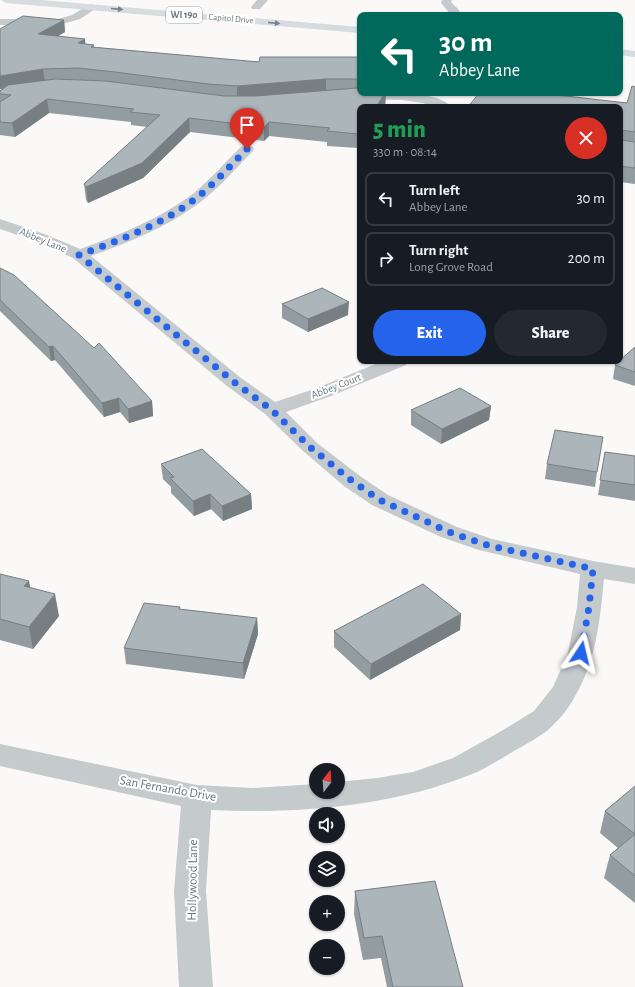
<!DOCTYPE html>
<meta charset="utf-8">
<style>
body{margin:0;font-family:"Alegreya Sans",sans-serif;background:#242831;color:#f1f3f6;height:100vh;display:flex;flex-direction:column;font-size:15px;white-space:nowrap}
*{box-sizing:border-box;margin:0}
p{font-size:13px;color:#9ea1a6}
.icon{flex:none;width:22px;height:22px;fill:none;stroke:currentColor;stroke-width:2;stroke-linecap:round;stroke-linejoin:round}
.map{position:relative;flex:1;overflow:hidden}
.panel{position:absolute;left:357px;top:104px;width:266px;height:260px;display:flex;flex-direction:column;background:#171b24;border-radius:8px;box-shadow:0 1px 3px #0004}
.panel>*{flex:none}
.top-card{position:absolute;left:357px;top:12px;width:266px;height:84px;border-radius:8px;box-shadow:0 1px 3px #0004;background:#00695c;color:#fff;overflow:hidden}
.needle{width:26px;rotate:17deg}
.tools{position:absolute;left:309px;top:763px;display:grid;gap:8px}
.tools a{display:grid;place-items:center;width:36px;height:36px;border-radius:50%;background:#171b24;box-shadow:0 1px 3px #0004;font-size:20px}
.pin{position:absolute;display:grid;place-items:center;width:34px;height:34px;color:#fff;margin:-41px -17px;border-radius:50% 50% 50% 0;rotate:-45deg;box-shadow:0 0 4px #0007}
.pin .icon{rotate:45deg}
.me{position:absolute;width:44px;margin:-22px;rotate:10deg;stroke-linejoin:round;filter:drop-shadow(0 0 3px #0008)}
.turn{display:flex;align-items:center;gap:14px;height:84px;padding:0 16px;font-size:18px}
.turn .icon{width:52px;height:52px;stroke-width:2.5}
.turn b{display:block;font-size:28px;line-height:34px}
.round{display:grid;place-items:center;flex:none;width:42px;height:42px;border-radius:21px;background:#242831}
.overview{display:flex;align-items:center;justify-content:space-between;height:68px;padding:0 16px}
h1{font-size:24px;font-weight:800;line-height:30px;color:#1e9e55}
.primary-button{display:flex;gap:8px;margin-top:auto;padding:8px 16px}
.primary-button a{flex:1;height:46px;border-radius:24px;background:#2563eb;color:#fff;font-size:16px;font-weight:800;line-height:46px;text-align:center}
.primary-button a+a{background:#242831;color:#f1f3f6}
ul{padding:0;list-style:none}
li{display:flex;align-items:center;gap:12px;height:54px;margin:0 8px 6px;padding:0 8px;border:2px solid #363941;border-radius:8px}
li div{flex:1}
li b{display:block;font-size:15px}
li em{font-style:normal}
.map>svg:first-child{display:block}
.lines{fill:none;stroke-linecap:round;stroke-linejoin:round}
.minor{fill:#c5cacd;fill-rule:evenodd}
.major{fill:#d6dcdf;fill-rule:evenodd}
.wall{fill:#939ca0}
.shaded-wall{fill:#787f82}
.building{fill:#abb5ba;stroke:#787f82}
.oneway{fill:#758691}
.route{stroke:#2563eb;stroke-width:7;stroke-dasharray:0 12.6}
.labels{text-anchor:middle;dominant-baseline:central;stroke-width:4;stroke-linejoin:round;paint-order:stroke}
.far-street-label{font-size:9px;fill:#647783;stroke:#fff}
.shield{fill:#fff;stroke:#92a0a8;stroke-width:1}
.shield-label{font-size:10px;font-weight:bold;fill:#647783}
.street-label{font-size:11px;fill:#647783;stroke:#fff}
.near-street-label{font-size:13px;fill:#647783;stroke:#fff}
</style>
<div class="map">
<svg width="635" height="987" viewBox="0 0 635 987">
<rect width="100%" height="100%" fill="#faf9f7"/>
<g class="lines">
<path class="minor" d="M257 0H268L260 9H252L251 7Z
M442 0H452L451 2 459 10 461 15H451L441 3Z
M91 4 95 5 96 7 95 9 80 19 59 25H0V19H58L72 15Z
M360 91V93C379 93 440 90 451 107H435L423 103 402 100 356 99 352 98 350 95 352 92Z
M247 145 252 146 254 149 252 152C236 168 221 186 203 200 170 226 130 242 91 256L241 378 275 402 317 388 383 361H408L406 365 331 396 286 412 317 443 360 476 388 495 457 527 492 539 593 561 635 568V584L604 579C600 620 596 662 574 698 569 707 562 717 554 724 546 734 521 747 509 754 497 761 485 769 472 774 391 807 297 814 211 810L206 891 213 987H179L174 891 181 806 0 766V744L197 785 252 788 316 784V792H338V782L377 778 413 772 453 758 498 733 534 711 553 687 568 653 577 607 580 574 479 550 441 537 372 505 344 486 303 451 265 414 227 386 73 258 35 241 0 229V219L47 235 80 249C119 235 160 219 194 193 211 179 226 161 242 146Z"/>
<path class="major" d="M1 0H41L360 27V33L6 3Z
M620 49 635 51V57L620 55Z"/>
</g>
<path class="wall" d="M64 20 65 32 58 36 85 39V44L94 45V47L259 62 360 57V93H386L385 106V107H360L358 148 327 146V142L269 136 264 141 190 132 143 178 88 203 86 200 84 184 147 127 131 125V122L49 113 15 137 0 135V91L2 89H0Z
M635 87V184L620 182V107L479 93H554L553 95 627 103Z
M0 268 152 401 153 416 129 423 120 412 104 417 55 360 51 361 0 311Z
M282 304 348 315 308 332 282 318Z
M635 347V386L613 379 615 365Z
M491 406 489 420 441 444 411 425V410Z
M605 452 635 456V501L598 495Z
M161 464 251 494 252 509 223 521 211 509 194 516 171 493V487L163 479Z
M547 464 597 472 595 487 545 479Z
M0 574 30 588 59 616 33 649 0 640Z
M180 609 257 618 258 634 244 679 126 664 124 648Z
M461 614 460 630 370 680 334 647V631Z
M635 786V903L604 878 610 855 618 848 600 833 605 811Z
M355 891 463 987H387L381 958 363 960 354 914Z"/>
<path class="shaded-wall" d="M64 20 65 32 40 47 38 34Z
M85 39 86 51 78 43Z
M43 69 45 83 0 89V76Z
M326 79V92L237 100V86Z
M386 93 385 107H376Z
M550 93H554L548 107 549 94Z
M47 99 49 113 15 137 12 123Z
M189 118 190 132 143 178 88 203 86 187Z
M269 122V136L264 141V127Z
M360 131V145L358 148V134Z
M349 302 348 315 308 332V319Z
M53 346 55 360 51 361 49 347Z
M119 398 120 412 104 417 102 403Z
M152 401 153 416 129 423 128 409Z
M491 406 489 420 441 444 442 429Z
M210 494 211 509 194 516 193 501Z
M251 494 252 509 223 521 222 506Z
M29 581 33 602 24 586Z
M55 594 59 616 33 649 29 627Z
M461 614 460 630 370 680 371 664Z
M257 618 258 634 244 679 243 663Z"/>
<path class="building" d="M23 16 64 20 38 34 85 39 78 43 94 45 91 47 259 62 260 57H360V79H326L237 86 208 84 115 72 78 68 43 69 0 76V29Z
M55 79 106 81 224 96H256L357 88H360V93H385L376 107H360V131L358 134 327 131 330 128 269 122 264 127 189 118 142 163 86 187 84 184 160 115 130 112 134 109 47 99 12 123 0 122V102L11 95 0 94V91L8 85Z
M632 86 635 87V132L621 130V140L635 142V168L620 166V107H468L479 93H550L549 94 627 103Z
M0 268 14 275 94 348 99 343 152 401 128 409 119 398 102 403 53 346 49 347 0 300Z
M322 288 349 302 308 319 282 304Z
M635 347V372L615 365 619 361H620V360Z
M460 388 491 406 442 429 411 410Z
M555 430 603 437 597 472 547 464Z
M202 449 251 494 222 506 210 494 193 501 170 478 174 477 161 464Z
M605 452 635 456V485L600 480Z
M0 574 29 581 24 586 55 594 29 627 0 619Z
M423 584 461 614 371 664 334 631Z
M144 603 180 607 179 609 257 618 243 663 124 648Z
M635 786V876L610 855 635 834 605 811Z
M435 881 463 987H393L382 936 364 938 355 891Z"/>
<defs><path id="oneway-solid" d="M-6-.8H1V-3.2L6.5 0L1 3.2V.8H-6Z"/></defs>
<g class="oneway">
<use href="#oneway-solid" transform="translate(117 9) rotate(5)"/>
<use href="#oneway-solid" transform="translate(274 23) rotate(5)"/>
</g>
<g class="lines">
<path class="route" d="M247 149C231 165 216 182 199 196 164 224 120 240 79 255L234 382 272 410 310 447 352 481 380 500 449 532 487 545 593 569 589 607 581 653"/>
</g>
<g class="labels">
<g class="far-street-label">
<text transform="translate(231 19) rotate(5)">Capitol Drive</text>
</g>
<rect class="shield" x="166" y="7" width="36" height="16" rx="3"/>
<g class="shield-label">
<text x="184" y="15">WI 190</text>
</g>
<g class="street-label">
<text transform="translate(43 240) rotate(22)">Abbey Lane</text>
<text transform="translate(336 386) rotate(-21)">Abbey Court</text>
</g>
<g class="near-street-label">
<text transform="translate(168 789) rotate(10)">San Fernando Drive</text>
<text transform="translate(193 880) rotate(-89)">Hollywood Lane</text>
</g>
</g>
</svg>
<div class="tools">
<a><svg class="needle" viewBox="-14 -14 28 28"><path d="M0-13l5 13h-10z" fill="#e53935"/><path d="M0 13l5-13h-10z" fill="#9ea1a6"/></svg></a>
<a><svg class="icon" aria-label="sound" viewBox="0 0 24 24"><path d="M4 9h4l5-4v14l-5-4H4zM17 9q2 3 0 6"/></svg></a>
<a><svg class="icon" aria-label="layers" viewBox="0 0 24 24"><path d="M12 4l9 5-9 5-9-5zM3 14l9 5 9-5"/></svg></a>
<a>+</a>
<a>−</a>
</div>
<div class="pin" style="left:247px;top:149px;background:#d93025"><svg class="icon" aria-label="arrive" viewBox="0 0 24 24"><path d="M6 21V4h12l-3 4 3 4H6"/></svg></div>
<svg class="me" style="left:581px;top:653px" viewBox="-20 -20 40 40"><path d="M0-17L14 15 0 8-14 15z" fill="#2563eb" stroke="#fff" stroke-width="4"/></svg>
<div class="top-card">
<div class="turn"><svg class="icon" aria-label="left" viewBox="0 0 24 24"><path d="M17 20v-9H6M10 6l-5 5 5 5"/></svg><div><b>30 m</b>Abbey Lane</div></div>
</div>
<section class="panel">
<div class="overview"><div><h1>5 min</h1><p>330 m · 08:14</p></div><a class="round" style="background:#d93025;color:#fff"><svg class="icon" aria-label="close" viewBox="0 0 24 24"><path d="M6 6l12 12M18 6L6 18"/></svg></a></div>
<ul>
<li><svg class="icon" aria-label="left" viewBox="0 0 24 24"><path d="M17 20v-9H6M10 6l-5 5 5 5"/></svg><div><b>Turn left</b><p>Abbey Lane</p></div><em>30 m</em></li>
<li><svg class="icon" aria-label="right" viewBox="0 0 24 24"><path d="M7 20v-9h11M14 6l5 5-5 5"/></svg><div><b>Turn right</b><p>Long Grove Road</p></div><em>200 m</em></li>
</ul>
<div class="primary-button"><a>Exit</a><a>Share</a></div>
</section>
</div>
